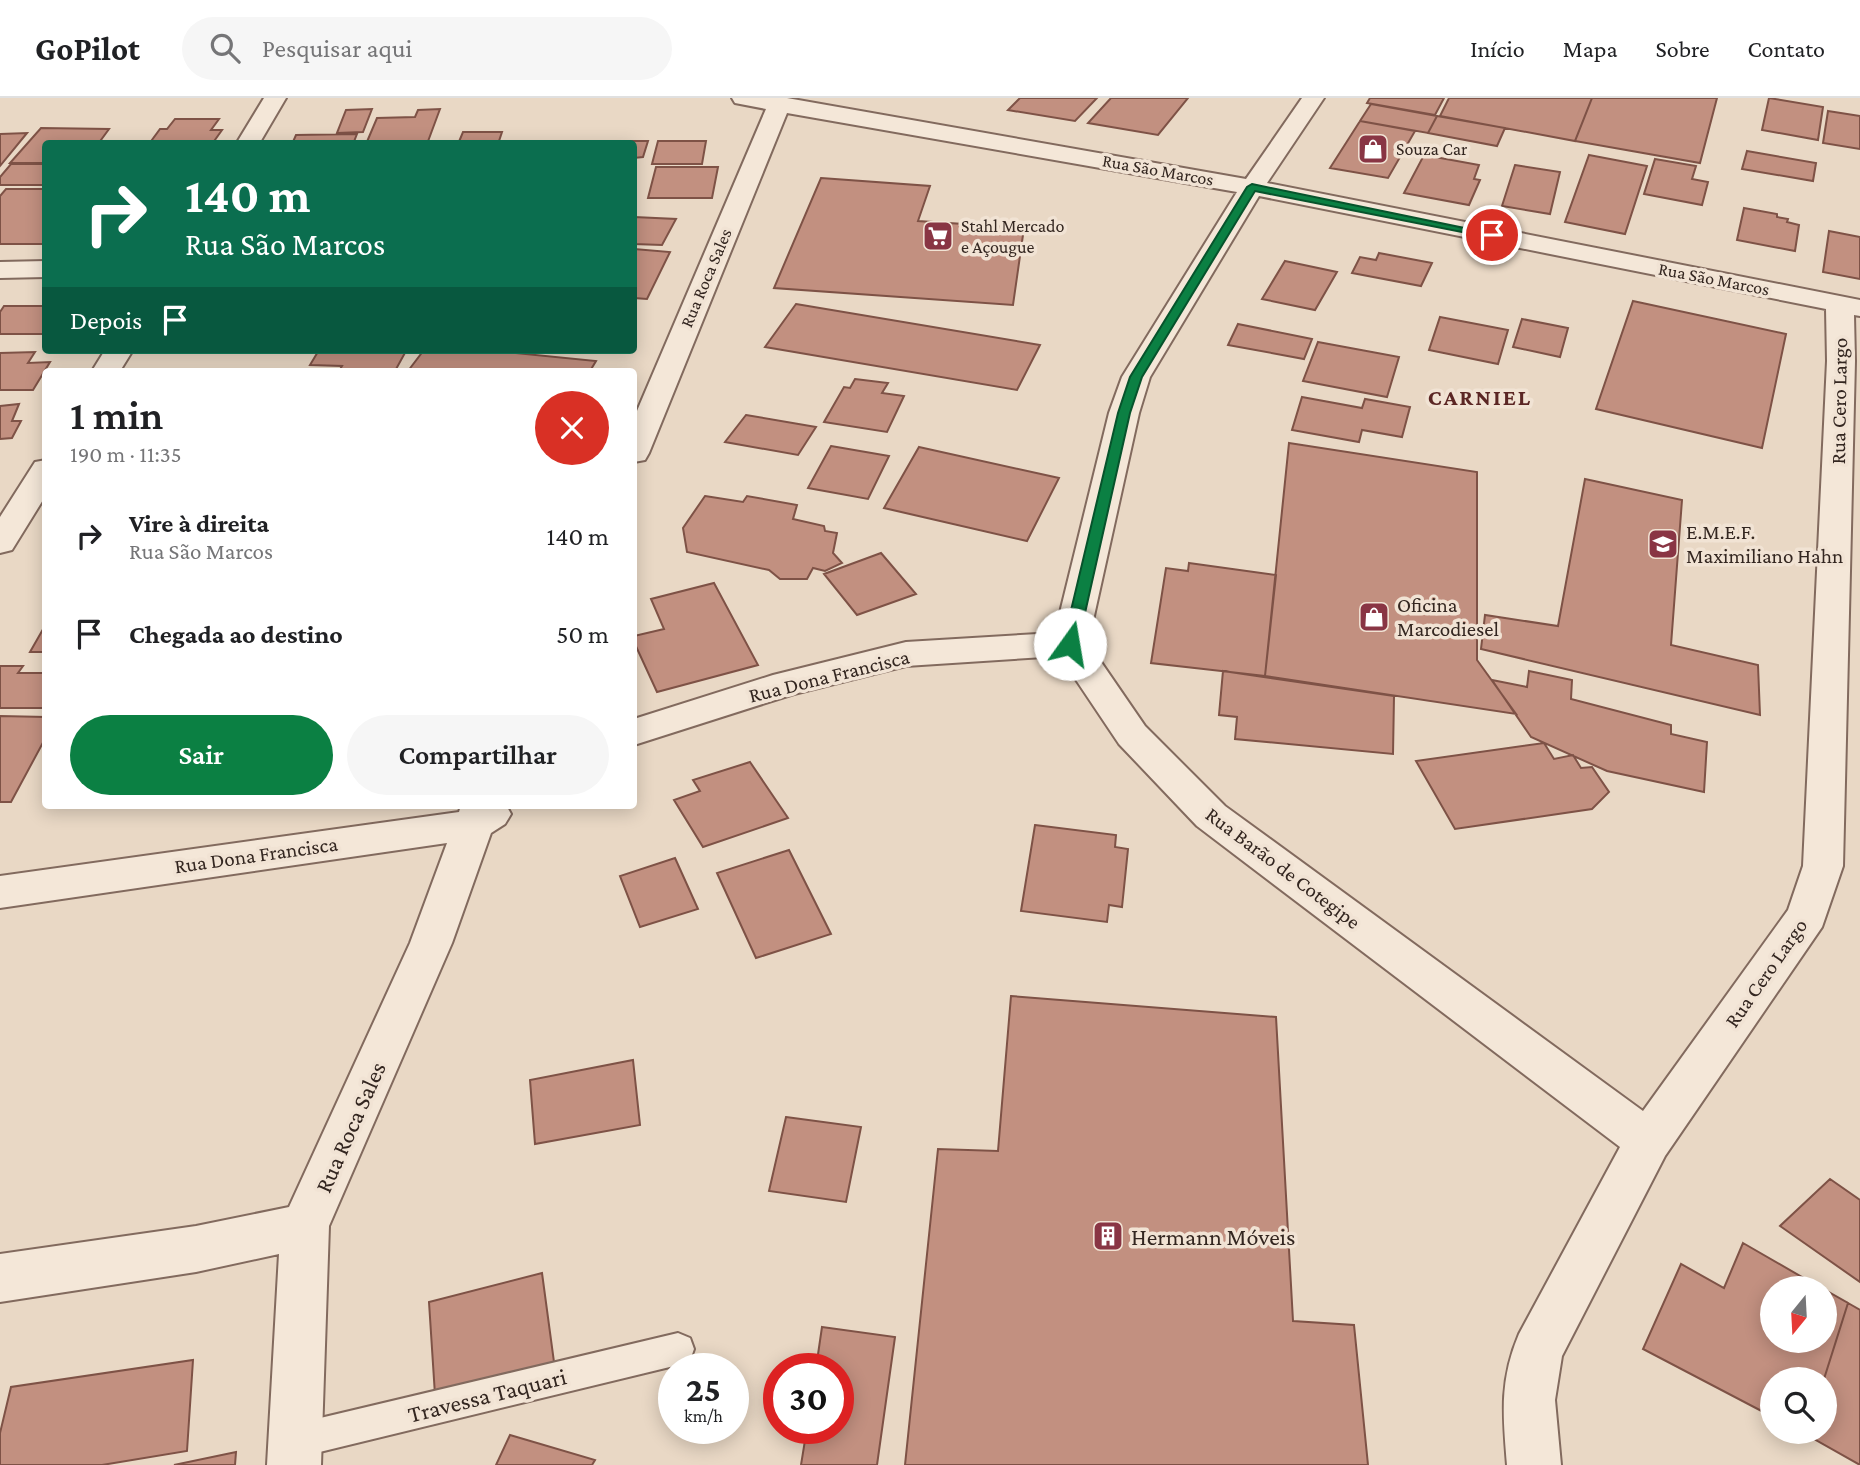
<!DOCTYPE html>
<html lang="pt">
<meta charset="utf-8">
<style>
body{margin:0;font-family:"Crimson Pro",serif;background:#f6f6f6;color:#202124;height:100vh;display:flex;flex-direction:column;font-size:26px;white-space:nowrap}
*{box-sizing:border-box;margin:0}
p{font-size:23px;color:#757577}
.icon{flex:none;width:38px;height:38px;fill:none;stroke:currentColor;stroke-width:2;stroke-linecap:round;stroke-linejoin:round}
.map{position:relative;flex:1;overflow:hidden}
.panel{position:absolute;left:42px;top:270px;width:595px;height:441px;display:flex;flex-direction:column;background:#fff;border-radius:7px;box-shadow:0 4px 18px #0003}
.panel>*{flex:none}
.guide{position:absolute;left:42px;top:42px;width:595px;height:214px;border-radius:7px;box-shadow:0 4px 18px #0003;background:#0b6e4f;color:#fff;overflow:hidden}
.needle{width:46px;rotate:198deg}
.fabs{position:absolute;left:1760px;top:1178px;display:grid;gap:14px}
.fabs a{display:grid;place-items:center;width:77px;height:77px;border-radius:50%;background:#fff;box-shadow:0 4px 18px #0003;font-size:35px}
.speed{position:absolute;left:658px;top:1255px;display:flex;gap:14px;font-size:35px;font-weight:700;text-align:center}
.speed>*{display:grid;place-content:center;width:91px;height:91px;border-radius:50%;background:#fff;box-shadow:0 4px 18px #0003;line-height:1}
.speed small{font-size:18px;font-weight:400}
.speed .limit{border:10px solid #d22;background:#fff;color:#111}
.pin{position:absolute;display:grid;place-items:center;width:60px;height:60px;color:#fff;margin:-30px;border:4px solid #fff;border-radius:50%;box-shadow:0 2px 7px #0007}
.me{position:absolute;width:77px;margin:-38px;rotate:13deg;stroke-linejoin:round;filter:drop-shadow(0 0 5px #0008)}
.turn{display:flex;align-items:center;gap:24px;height:147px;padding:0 28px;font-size:32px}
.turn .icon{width:91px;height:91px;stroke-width:2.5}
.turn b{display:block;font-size:49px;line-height:60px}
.then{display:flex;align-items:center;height:66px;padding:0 28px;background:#0003;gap:14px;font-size:26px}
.round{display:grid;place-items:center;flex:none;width:74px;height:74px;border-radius:37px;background:#f6f6f6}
.head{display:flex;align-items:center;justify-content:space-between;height:119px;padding:0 28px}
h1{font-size:42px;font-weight:600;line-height:52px}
.button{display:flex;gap:14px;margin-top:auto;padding:14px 28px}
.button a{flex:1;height:80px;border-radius:42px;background:#0b8043;color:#fff;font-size:28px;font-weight:600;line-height:80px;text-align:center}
.button a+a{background:#f6f6f6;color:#202124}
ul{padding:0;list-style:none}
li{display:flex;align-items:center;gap:21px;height:98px;padding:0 28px}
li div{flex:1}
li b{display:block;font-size:26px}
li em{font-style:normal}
header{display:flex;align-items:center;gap:42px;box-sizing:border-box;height:98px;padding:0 35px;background:#fff;border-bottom:2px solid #e0e0e0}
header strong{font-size:33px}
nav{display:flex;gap:38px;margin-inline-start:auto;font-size:24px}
.search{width:490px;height:63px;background:#f6f6f6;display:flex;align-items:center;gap:18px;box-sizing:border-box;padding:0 24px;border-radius:38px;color:#757577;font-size:26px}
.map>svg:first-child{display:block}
.building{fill:#c29080;stroke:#7e5246;stroke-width:2}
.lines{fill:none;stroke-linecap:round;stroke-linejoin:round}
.service-casing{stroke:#826a5e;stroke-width:4}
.minor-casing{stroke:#826a5e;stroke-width:4}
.service{fill:#f4e7d8;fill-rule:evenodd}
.minor{fill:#f4e7d8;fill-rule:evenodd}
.route{fill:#0b8043;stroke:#07532c;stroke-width:2}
.labels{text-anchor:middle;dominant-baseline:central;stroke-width:7;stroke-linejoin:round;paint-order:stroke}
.far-poi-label{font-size:18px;fill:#332620;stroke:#f1e3d4;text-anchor:start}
.far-street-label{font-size:18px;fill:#332620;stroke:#f1e3d4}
.street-label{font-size:21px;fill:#332620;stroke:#f1e3d4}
.poi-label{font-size:21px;fill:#332620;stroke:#f1e3d4;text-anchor:start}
.far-district-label{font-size:23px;font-weight:bold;letter-spacing:2px;fill:#5b2624;stroke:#f1e3d4}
.near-street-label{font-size:24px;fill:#332620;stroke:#f1e3d4}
.near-poi-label{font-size:24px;fill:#332620;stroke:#f1e3d4;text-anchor:start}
</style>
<header>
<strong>GoPilot</strong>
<div class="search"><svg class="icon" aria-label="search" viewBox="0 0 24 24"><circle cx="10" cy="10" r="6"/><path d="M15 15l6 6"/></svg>Pesquisar aqui</div>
<nav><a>Início</a><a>Mapa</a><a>Sobre</a><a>Contato</a></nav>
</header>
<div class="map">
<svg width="1860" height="1367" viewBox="0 0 1860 1367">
<rect width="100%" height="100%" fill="#e9d8c5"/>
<path class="building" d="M1020 0H1097L1075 23 1008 12Z
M1111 0H1188L1158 37 1088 25Z
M1370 0H1444L1435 17 1367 5Z
M1449 0H1592L1575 43 1440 18Z
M1592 0H1717L1700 65 1575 43Z
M1769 0 1823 9 1818 42 1762 32Z
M1371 6 1437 18 1428 35 1360 23Z
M372 11 363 34 337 35 346 12Z
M440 11 427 46H366L377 20 415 19 418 12Z
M1828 13 1860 18V51L1823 45Z
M1437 18 1505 30 1497 48 1428 35Z
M175 21H219L211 32H222L212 46H149L160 31H167Z
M1360 23 1415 33 1388 80 1330 70Z
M41 30 109 31 98 46H46V65H10Z
M463 34H502L498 46H458Z
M27 35 0 68V36Z
M357 36 353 46H292L296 37Z
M618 43H648L643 59 634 60V46H617Z
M658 43H706L702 66H652Z
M1747 53 1816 65 1813 83 1742 71Z
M1424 57 1479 67 1474 81 1480 82 1469 107 1404 95Z
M1589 57 1647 68 1625 136 1565 124Z
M1655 61 1696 68 1692 81 1708 84 1702 107 1644 96Z
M11 66H46V87H0V79Z
M1515 67 1560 74 1550 116 1502 108Z
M656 69H718L712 100H648Z
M821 80 930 88 918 123 1024 130 1013 207 774 190Z
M6 91H46L44 146H0V98Z
M1744 110 1777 116V119L1788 121 1787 124 1799 127 1795 153 1737 142Z
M634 119 676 121 662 147 634 146Z
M1829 133 1860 139V181L1823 174Z
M634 151 670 154 647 201 634 200Z
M1379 155 1432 165 1421 188 1352 175 1360 159 1376 162Z
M1285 163 1337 174 1315 212 1262 201Z
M1633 203 1786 236 1762 350 1596 311Z
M796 206 1040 247 1017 292 765 249Z
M4 208H46V236H0V214Z
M1440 219 1508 232 1498 266 1429 252Z
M1522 221 1568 230 1560 259 1513 249Z
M1238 226 1312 241 1304 261 1228 247Z
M1318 244 1399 259 1387 299 1303 283Z
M319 252H374L406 253 395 273H339L342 268 310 267Z
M424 252H486L596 263 590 273H408Z
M35 254 28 265 50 264 33 292H0V255Z
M855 281 888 285 882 295 904 298 887 334 824 324 844 289 850 290Z
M1302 299 1362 310 1365 301 1410 309 1402 339 1362 332 1359 344 1292 332Z
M19 306 12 323H21L12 340 0 341V308Z
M746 317 816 329 798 357 725 344Z
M1289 345 1477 374V562L1516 616 1265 578Z
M831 348 889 358 868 401 808 390Z
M919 349 1059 380 1027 443 884 410Z
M1585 381 1682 402 1671 547 1758 567 1760 617 1481 551 1485 517 1558 528Z
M705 398 743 404 747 398 797 407 793 421 824 428 825 433 837 435 833 455 842 465 825 473 813 470 807 481H780L769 472 687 454 683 430Z
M881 455 916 496 857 517 824 476Z
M1189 465 1276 477 1265 578 1151 565 1166 470 1188 473Z
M714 485 758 567 657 594 634 544V538L664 531 651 501Z
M46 526V554H30Z
M0 568H23L18 575H46V610H0Z
M1223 573 1394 598 1393 656 1235 641 1237 619 1219 617Z
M1529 573 1572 582 1571 601 1671 627V636L1707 644 1704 694 1607 673 1531 639 1492 582 1527 589Z
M0 618 46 619V639L11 704H0Z
M1544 645 1554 661 1573 657 1581 670 1592 669 1609 694 1592 711 1455 731 1416 663Z
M750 664 788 720 703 749 674 702 700 693 693 682Z
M1035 727 1116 737 1115 749 1128 751 1122 809 1109 807 1107 824 1021 813Z
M789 752 831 836 756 860 717 775Z
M675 760 698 811 640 829 620 778Z
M1011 898 1276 919 1293 1223 1354 1227 1368 1367H905L938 1051 998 1053Z
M633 962 640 1027 535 1046 530 982Z
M786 1019 861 1029 846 1104 769 1093Z
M1830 1081 1860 1102V1184L1780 1128Z
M1743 1145 1821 1190H1773V1242H1825V1192L1848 1205 1824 1281H1773V1319L1643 1251 1681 1166 1724 1190Z
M542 1175 554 1264 435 1297 429 1204Z
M1848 1205 1860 1212V1367L1807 1337 1808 1334H1825L1824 1281Z
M822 1229 895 1239 877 1367H801L807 1330H838V1270H816Z
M193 1262 187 1353 102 1367H0V1335L11 1289Z
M510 1337 595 1362 592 1367H496Z
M236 1354 235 1367H174Z"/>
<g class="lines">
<g class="service-casing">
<path id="service" d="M678 1235 690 1240 694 1251 690 1262 678 1267 295 1360 283 1355 278 1343 283 1331 295 1326Z"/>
</g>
<g class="minor-casing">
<path id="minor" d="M264 0H286L259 46H236Z
M732 0H787L1246 81 1302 0H1324L1267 85 1860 202V218L1854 217 1855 263 1843 768 1822 829 1665 1058 1562 1258 1555 1302 1561 1367H1507C1503 1318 1499 1283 1519 1236L1620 1049 1197 728 1119 646 1060 558 906 568 794 596 634 647V621L773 577 906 544 1055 535 1109 315 1122 279 1237 94 787 15 649 355 645 362 634 364V320L766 11 735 5ZM1259 98 1826 211 1827 263 1803 768 1788 812 1643 1013 1225 708 1145 628 1088 545 1139 315 1150 279Z
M46 163V179L0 180V164Z
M105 252H133L120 273H92Z
M46 362V397L12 452 0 455V419L35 364Z
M461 707H506L511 716 505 726 491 735 452 845 329 1128 321 1367H267L279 1156 196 1174 0 1204V1156L196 1128 289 1109 410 845 447 745 0 810V778L459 714Z"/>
</g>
<use href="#service" class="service"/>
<use href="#minor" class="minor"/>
</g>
<path class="route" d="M1252 86 1498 137 1492 140 1255 93 1142 279 1130 315 1078 546 1070 551 1065 549 1063 546 1118 315 1130 279 1247 89Z"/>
<defs>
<g id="shop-square" transform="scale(1.575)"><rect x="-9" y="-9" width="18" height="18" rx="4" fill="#893544" stroke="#f1e3d4"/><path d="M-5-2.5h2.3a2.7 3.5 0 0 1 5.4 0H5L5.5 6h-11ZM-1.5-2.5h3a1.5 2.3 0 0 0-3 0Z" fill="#fff"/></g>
<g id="supermarket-square" transform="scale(1.575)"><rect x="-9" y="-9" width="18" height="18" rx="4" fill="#893544" stroke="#f1e3d4"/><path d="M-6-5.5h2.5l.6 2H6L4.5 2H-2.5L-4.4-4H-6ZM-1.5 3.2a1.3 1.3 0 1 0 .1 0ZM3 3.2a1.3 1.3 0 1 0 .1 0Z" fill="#fff"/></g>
<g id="school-square" transform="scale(1.575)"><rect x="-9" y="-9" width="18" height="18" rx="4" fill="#893544" stroke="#f1e3d4"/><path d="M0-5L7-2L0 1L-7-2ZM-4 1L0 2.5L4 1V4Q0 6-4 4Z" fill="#fff"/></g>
<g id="building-square" transform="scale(1.575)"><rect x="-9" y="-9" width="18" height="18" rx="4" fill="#893544" stroke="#f1e3d4"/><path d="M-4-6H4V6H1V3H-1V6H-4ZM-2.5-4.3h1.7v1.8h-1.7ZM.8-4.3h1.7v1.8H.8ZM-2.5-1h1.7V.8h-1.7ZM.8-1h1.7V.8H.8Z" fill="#fff"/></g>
</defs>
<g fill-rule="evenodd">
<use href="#shop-square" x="1373" y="51"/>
<use href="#supermarket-square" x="938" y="138"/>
<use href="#school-square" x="1663" y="446"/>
<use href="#shop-square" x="1374" y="519"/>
<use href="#building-square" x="1108" y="1138"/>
</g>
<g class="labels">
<g class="far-poi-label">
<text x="1396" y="51">Souza Car</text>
<text x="961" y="128">Stahl Mercado<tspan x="961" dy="21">e Açougue</tspan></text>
</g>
<g class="far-street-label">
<text transform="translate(1158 72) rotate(10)">Rua São Marcos</text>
<text transform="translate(706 180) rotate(-67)">Rua Roca Sales</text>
<text transform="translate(1714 181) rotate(11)">Rua São Marcos</text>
</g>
<g class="street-label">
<text transform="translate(1839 303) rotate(-89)">Rua Cero Largo</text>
<text transform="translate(829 578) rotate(-14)">Rua Dona Francisca</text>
<text transform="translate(256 757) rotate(-8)">Rua Dona Francisca</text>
<text transform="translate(1283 770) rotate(37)">Rua Barão de Cotegipe</text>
<text transform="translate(1766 875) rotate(-55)">Rua Cero Largo</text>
</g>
<g class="poi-label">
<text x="1686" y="434">E.M.E.F.<tspan x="1686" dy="24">Maximiliano Hahn</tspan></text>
<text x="1397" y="507">Oficina<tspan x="1397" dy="24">Marcodiesel</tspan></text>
</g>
<g class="far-district-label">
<text x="1480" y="299">CARNIEL</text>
</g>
<g class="near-street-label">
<text transform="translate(350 1029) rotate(-66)">Rua Roca Sales</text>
<text transform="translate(487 1297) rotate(-14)">Travessa Taquari</text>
</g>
<g class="near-poi-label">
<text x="1131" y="1138">Hermann Móveis</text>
</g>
</g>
</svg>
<div class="fabs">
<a><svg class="needle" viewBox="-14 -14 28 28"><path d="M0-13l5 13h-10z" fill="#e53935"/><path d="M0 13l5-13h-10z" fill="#757577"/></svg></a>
<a><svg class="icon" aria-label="search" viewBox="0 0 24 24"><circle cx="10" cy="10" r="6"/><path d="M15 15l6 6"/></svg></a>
</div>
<div class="speed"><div>25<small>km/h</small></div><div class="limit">30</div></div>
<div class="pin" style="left:1492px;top:137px;background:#d93025"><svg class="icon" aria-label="arrive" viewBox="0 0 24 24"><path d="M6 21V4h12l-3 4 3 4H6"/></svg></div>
<svg class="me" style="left:1070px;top:546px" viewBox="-20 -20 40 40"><circle r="19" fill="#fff"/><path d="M0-13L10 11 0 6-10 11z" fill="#0b8043"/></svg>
<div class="guide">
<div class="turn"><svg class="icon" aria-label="right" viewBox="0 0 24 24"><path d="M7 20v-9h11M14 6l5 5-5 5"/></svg><div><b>140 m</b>Rua São Marcos</div></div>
<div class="then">Depois<svg class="icon" aria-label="arrive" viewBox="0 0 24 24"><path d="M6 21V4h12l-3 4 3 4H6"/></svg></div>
</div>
<section class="panel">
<div class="head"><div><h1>1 min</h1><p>190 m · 11:35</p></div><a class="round" style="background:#d93025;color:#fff"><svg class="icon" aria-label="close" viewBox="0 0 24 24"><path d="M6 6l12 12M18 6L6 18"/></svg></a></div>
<ul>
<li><svg class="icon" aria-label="right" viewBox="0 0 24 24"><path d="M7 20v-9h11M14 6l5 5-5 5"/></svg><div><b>Vire à direita</b><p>Rua São Marcos</p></div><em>140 m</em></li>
<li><svg class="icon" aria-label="arrive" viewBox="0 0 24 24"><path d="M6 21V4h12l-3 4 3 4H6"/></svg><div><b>Chegada ao destino</b></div><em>50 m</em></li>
</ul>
<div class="button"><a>Sair</a><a>Compartilhar</a></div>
</section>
</div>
